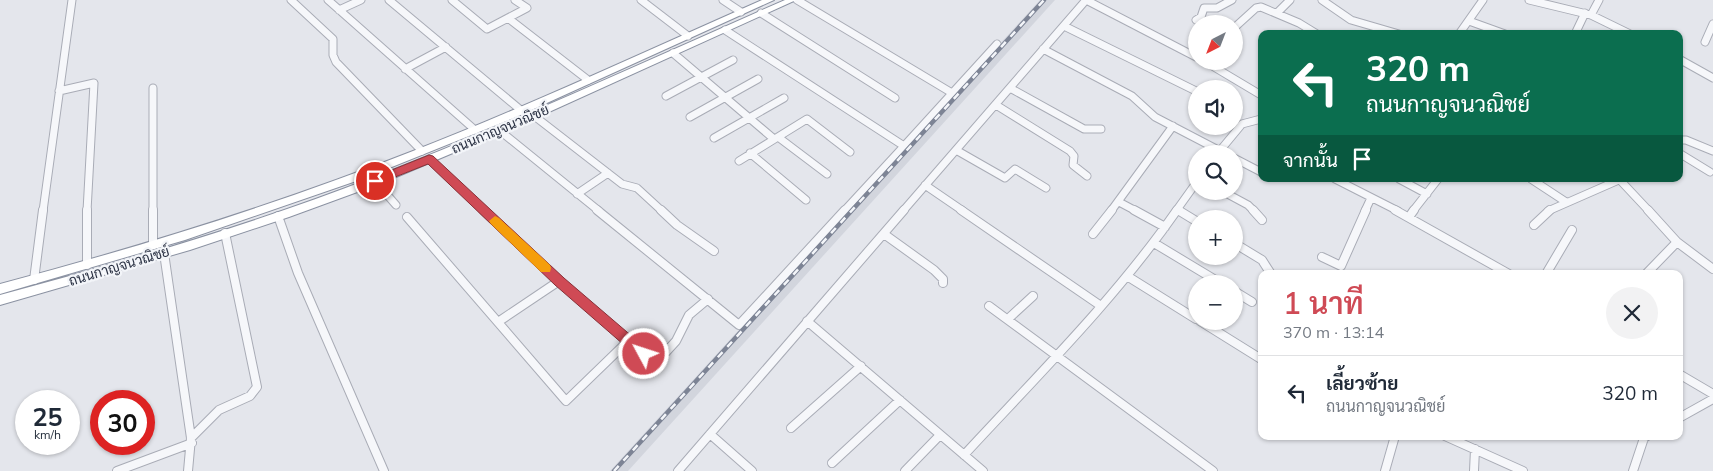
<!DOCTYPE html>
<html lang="th">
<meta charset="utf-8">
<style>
body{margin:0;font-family:Mulish,Sarabun,sans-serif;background:#f2f2f3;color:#1f2937;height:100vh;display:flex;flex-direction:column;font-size:19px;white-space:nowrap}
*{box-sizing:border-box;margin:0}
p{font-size:16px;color:#747a83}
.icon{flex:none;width:28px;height:28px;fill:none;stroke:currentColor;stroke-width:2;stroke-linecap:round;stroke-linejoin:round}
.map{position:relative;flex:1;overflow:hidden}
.panel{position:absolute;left:1258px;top:270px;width:425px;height:170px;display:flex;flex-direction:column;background:#fff;border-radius:10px;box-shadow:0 1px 4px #0004}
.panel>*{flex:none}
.top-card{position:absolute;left:1258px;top:30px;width:425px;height:152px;border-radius:10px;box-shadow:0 1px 4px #0004;background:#0b6e4f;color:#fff;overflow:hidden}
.needle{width:32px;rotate:222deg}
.fabs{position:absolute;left:1188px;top:15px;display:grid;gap:10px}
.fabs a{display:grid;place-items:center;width:55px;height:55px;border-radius:50%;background:#fff;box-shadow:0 1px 4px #0004;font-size:25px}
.speed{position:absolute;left:15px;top:390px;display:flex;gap:10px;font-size:25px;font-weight:700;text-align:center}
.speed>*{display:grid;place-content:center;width:65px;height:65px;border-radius:50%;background:#fff;box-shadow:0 1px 4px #0004;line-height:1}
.speed small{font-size:12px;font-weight:400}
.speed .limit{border:8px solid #d22;background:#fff;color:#111}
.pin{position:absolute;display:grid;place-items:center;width:42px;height:42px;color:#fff;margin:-21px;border:2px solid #fff;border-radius:50%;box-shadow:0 1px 5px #0007}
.me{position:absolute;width:55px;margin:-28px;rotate:310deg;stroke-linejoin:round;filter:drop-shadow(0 0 4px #0008)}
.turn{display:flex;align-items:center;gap:18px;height:105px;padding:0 25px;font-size:22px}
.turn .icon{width:65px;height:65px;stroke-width:2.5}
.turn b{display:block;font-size:35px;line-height:42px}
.then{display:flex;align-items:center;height:48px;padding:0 25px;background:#0003;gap:10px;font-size:19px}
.round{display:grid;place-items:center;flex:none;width:52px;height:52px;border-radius:26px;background:#f2f2f3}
.summary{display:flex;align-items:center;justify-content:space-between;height:85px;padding:0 25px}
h1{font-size:30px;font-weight:600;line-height:38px;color:#cf4a55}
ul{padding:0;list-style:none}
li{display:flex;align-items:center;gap:15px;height:75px;padding:0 25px;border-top:1px solid #e0e1e3}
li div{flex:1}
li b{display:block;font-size:19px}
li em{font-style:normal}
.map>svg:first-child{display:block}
.built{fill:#d2d5dd}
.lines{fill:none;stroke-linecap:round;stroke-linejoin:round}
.minor-far1-casing{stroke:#a9acb6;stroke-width:9}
.minor-casing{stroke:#a9acb6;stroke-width:10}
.highway-casing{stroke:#8b92a2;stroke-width:2}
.minor-far1{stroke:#f6f7fa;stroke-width:7}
.minor{stroke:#f6f7fa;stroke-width:8}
.highway{fill:#fff;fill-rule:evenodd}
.rail-casing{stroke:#7d8495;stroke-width:4.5}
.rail{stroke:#f3f5f9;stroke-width:2.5;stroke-dasharray:7;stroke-linecap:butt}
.route{fill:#cf4a55;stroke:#873037}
.slow{fill:#f59e0b}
.labels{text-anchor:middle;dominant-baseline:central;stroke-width:4.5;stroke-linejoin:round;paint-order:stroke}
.street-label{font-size:14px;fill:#2b3244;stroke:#f3f5f9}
</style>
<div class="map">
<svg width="1713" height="471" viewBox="0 0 1713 471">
<rect width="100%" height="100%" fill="#e4e6ec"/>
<path class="built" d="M1040 0H1055L628 471H610Z"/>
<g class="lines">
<g class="minor-far1-casing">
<path id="minor-far1" d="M291 0 333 39V55L336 62 422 151
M328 0 475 130
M389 0 529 117
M452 0 487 29 527 8 515 0
M641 0 688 36
M723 0 741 12
M797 0 952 93
M1086 0 1196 57
M1322 0 1351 20 1399 34
M1529 0 1591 15 1630 34
M339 10 361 0
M761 13 895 98
M1277 13 1290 0
M1591 15 1599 0
M508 18 588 80
M1196 20 1201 17 1204 8H1217L1232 0
M1469 21 1505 34
M1064 26 1196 91
M1234 28 1256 8 1261 7 1299 23 1317 34
M725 30 904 146 997 44
M1459 34 1483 0
M1575 34 1585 13
M1705 42 1713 24
M1043 49 1132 96 1155 117 1226 154
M673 53 774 139
M1679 59 1713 78
M1204 61 1261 95
M405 69 446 47
M153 88V211
M1010 88 1084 129H1101
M59 91 94 83 87 211
M666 96 733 60
M996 105 1070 151 1074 156 1073 165 1087 176
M533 115 622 184 637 188 662 211
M690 117 758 79
M499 130 599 211
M778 137 827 174
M714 138 784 98
M1679 140H1686L1713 151
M956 150 1005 178 1015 169 1046 188
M750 153 806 200
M1218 153 1242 124 1261 119
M1679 153 1710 172
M1234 158 1261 172
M429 159 485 211
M739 161 807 119 850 152
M1335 179 1398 211
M1399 179 1427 194
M1531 179 1566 202
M1619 179 1649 211
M375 181 396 205
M925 185 963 211
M1222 191 1248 205 1254 211
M577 194 608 173
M1119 202 1136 211
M1178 210 1180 211
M43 211 72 0
M844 211 904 146
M903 211 1086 0
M1111 211 1173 126
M1176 211 1196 183
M1365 211 1371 198
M1413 211 1438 179
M1548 211 1621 179"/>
</g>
<g class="minor-casing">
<path id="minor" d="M153 210V245
M597 210 739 325 845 210
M661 210 677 225 714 251
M961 210 1101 306
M1134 210 1165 227
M1178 210 1196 221
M1253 210 1262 220
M1395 210 1509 274
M1648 210 1677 242 1713 269
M278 216 298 273 384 471
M407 217 566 401 628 341 559 281 483 210
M1409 217 1414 210
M1534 225 1550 210
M884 234 934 270 943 279V283
M1093 234 1112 210
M1154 243 1222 284
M1234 243 1262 260 1271 274
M164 253 191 438 188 471
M1322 257 1341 266 1366 210
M87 265V210
M1546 274 1572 230
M1646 274 1677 242
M1127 276 1196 319
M34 280 43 210
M1234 291 1252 302
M989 306 1213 471
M1008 319 1033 296
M807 321 983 471
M1200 321 1261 359
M498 322 559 281
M628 341 644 354
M665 353 676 341 689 315 708 299
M1679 374 1713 394
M1679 418 1713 399
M791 428 861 366
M710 434 752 471
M1445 436 1523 471
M191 438 219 410 250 396 257 387 225 233
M964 455C1037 376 1115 299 1177 210
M832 463 900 400
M117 471 192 443
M678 471 904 210
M905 471 940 435
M1385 471 1395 436
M1474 471 1475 449
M1633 471 1644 438 1647 436"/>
</g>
<g class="highway-casing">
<path id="highway" d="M762 0H774L516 117 362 179 185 240 0 294V284C140 247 278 204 413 151 531 105 646 51 762 0Z
M785 0H796L538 117 382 183 289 217 190 250 0 305V295C126 261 252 225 374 177 513 123 648 60 785 0Z"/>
</g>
<use href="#minor-far1" class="minor-far1"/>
<use href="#minor" class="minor"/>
<use href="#highway" class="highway"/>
<g class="rail-casing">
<path id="rail" d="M614 471 1044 0"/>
</g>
<use href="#rail" class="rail"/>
</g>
<path class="route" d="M429 155 433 156 564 278 648 350 650 354 648 358 644 359 639 358 555 285 428 164 375 185 370 181 372 178Z"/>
<path class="slow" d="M495 216 499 218 550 265 551 268 550 272H541L491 224 489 221Z"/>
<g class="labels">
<g class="street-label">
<text transform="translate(500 129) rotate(-23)">ถนนกาญจนวณิชย์</text>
<text transform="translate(119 266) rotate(-17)">ถนนกาญจนวณิชย์</text>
</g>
</g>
</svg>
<div class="fabs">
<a><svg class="needle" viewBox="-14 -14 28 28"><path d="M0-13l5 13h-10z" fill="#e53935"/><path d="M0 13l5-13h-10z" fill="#747a83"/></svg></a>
<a><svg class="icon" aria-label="sound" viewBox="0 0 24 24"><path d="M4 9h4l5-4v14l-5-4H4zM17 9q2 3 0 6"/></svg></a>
<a><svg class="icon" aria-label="search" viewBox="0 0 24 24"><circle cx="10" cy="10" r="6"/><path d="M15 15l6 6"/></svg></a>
<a>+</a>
<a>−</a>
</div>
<div class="speed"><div>25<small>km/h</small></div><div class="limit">30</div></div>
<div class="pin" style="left:375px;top:181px;background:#d93025"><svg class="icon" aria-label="arrive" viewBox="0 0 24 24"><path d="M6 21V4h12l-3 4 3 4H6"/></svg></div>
<svg class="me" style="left:644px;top:354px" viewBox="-20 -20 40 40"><circle r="17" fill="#cf4a55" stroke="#fff" stroke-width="3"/><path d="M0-11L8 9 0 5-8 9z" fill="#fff"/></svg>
<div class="top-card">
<div class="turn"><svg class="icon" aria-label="left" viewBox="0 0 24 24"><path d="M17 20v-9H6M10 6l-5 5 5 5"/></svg><div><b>320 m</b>ถนนกาญจนวณิชย์</div></div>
<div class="then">จากนั้น<svg class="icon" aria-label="arrive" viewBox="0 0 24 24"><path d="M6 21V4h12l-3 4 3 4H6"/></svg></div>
</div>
<section class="panel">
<div class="summary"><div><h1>1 นาที</h1><p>370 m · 13:14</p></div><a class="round"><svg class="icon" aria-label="close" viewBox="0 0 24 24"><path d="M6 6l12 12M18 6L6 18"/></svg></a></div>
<ul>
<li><svg class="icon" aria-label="left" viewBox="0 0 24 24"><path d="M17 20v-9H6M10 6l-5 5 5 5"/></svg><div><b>เลี้ยวซ้าย</b><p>ถนนกาญจนวณิชย์</p></div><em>320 m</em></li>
</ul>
</section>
</div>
